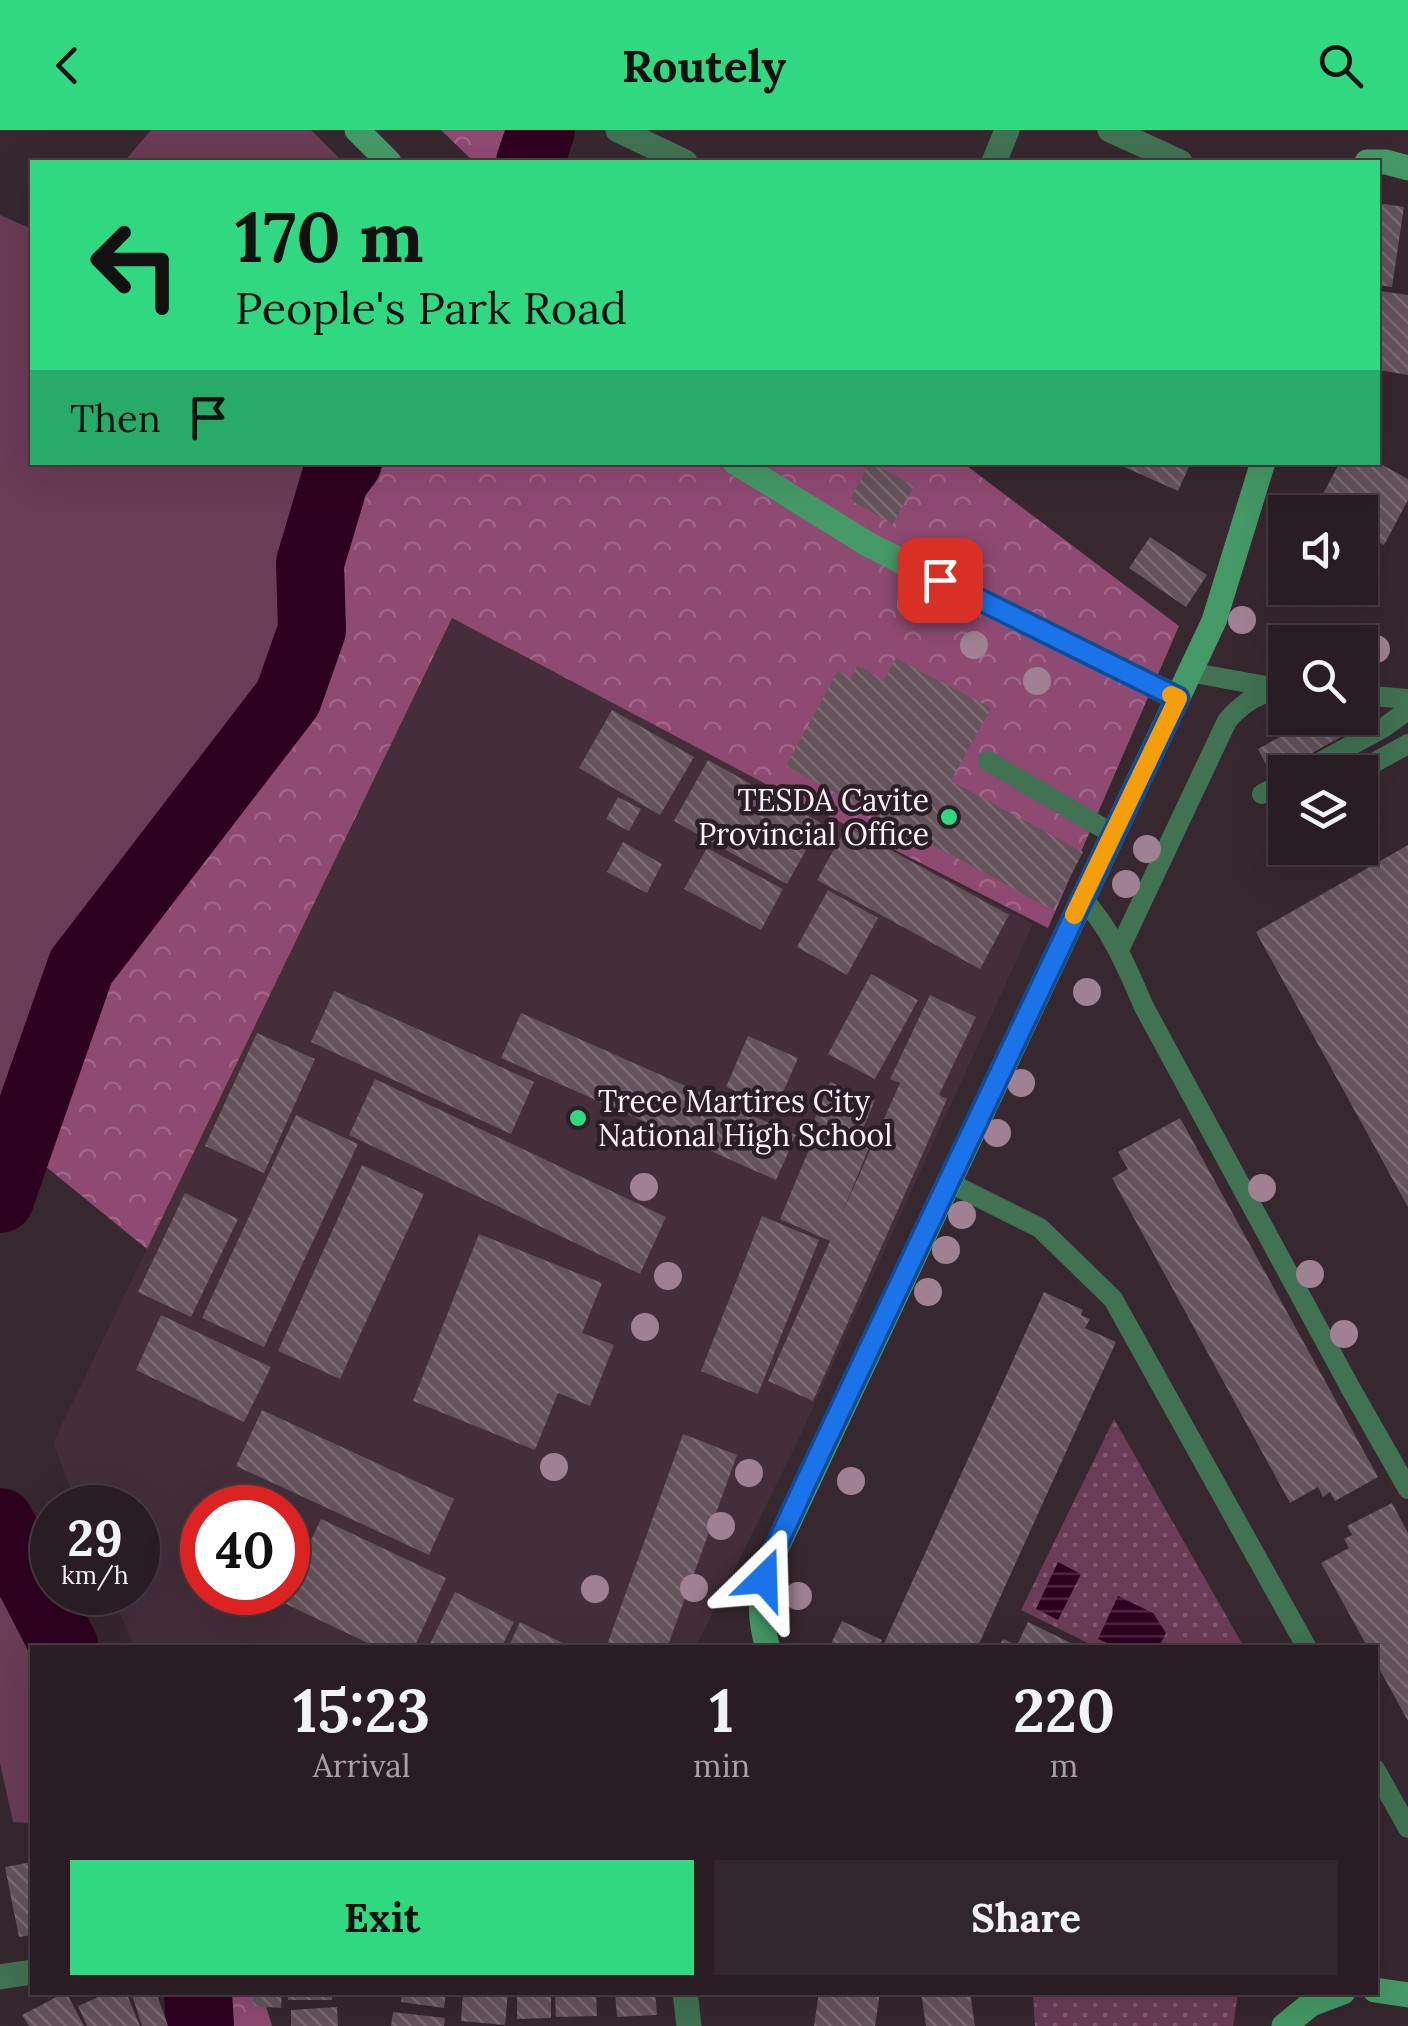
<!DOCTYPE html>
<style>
body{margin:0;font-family:Lora,serif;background:#31262b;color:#f1f3f6;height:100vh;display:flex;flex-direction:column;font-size:38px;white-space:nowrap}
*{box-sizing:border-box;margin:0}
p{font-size:32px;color:#a5a2a6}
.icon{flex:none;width:55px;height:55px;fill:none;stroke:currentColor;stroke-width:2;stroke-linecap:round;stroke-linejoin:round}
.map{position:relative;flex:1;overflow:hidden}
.details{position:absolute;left:30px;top:1515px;width:1348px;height:350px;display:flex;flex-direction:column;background:#291d23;border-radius:0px;box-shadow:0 10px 40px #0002,0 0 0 2px #453b41}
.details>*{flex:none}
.banner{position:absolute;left:30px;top:30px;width:1350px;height:305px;border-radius:0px;box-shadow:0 10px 40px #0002,0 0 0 2px #453b41;background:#30d882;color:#111;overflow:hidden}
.fabs{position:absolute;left:1268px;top:365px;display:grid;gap:20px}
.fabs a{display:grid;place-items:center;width:110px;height:110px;border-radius:0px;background:#291d23;box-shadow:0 10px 40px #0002,0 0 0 2px #453b41;font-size:50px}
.speed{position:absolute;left:30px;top:1355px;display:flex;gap:20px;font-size:50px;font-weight:700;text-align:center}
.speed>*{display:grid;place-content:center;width:130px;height:130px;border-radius:50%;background:#291d23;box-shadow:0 10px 40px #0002,0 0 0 2px #453b41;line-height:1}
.speed small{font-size:25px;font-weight:400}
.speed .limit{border:15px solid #d22;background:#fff;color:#111}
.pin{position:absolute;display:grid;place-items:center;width:85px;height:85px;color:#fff;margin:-42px;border-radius:20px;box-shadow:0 5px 15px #0006}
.me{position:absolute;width:110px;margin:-55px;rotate:22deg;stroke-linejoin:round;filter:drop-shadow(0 0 8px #0008)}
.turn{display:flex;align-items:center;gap:35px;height:210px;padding:0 40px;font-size:45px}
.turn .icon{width:130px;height:130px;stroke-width:2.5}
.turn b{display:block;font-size:70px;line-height:85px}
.then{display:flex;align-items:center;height:95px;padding:0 40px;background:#0003;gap:20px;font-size:38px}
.eta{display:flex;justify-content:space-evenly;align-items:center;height:170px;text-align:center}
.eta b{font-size:60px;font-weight:800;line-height:70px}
.primary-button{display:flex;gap:20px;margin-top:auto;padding:20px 40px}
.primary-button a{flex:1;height:115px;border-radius:0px;background:#30d882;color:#111;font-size:40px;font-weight:800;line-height:115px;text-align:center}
.primary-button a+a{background:#31262b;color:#f1f3f6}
header{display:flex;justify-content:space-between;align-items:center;height:130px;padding:0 40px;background:#30d882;color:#111;font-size:45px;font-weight:800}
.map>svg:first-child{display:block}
.built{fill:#432e3a;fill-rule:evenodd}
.grass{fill:#6a3c57}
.forest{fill:url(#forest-crowns)}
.park{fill:url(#park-dots)}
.water{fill:url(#water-rules)}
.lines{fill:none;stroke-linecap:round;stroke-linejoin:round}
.river{stroke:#2e001f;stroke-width:68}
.building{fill:url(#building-back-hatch)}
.lane{stroke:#407253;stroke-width:20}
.street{stroke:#407253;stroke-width:25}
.secondary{stroke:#459967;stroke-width:25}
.tree{fill:#a08191}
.route-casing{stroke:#114b97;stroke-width:25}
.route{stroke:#1a73e8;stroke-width:18}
.slow{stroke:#f59e0b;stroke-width:18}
.poi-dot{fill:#30d882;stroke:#2c1e26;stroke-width:4}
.labels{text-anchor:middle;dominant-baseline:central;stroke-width:9;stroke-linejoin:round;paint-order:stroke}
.poi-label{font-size:30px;fill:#fcf2f7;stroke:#2c1e26;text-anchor:end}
</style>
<header><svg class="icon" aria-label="back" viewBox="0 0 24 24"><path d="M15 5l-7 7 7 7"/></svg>Routely<svg class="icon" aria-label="search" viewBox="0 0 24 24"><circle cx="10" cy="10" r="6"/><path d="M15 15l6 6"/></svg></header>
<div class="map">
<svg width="1408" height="1896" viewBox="0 0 1408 1896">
<defs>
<pattern id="forest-crowns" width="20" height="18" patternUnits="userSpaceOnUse" patternTransform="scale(2.5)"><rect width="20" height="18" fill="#8f4a72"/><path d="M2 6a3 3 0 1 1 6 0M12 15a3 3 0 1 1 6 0" fill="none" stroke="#a06587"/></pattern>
<pattern id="park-dots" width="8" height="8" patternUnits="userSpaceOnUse" patternTransform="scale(2.5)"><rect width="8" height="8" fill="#6a3c57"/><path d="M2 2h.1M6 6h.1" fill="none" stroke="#805970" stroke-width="1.8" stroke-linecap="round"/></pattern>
<pattern id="water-rules" width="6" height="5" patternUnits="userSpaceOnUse" patternTransform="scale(2.5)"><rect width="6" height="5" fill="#2e001f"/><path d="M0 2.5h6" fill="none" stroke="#4d2640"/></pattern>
<pattern id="building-back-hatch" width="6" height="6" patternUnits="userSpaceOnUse" patternTransform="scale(2.5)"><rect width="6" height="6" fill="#65535c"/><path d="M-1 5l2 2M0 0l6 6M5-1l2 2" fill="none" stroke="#7c6c74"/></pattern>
</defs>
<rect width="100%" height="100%" fill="#37272f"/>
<path class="built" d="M452 488 1033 794 796 1315 696 1517H134L112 1463 138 1462V1378L78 1377 53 1313ZM202 1378H288V1462H202Z"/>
<path class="grass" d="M151 0H311L343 32H124Z
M0 85 32 99V332L340 333 331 346 303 427 304 501 280 562 71 830 0 1036Z
M0 1409 57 1517 32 1518V1693L13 1692 0 1633Z"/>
<path class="forest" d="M441 0H544L541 32H474Z
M365 333H963L1179 496 1048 798 783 663 452 488 147 1119 29 1023 90 849 300 578 327 486V417L344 363Z
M166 1863H262L272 1896H178Z"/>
<path class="park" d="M1114 1289 1244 1517H1096L1021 1480Z
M1033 1863 1238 1862V1863L1233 1896H1035Z"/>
<path class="water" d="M1058 1432 1081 1444 1058 1490 1036 1479Z
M1118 1466 1153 1483 1166 1503 1159 1517H1116L1098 1509Z"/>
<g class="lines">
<path class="river" d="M530 32 541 0
M0 1069 81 837 288 568 312 500 310 433 335 349 348 332
M0 1392 65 1518
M198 1862 200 1896"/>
</g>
<path class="building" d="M1378 73 1404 77 1392 157 1378 155Z
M1380 161 1408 165V245L1378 240V179Z
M870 332 914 356 893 394 850 370Z
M1113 332H1191L1178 361Z
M1340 332H1377L1408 349V370L1384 415 1360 402V382H1326L1316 377Z
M1150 407 1207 445 1186 477 1129 438Z
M896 528 991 578 951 651 1083 722 1053 780 786 636 838 540 851 548 857 535 884 550Z
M612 580 694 627 660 685 579 638Z
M1314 588H1334L1344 605 1272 646 1258 619Z
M708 630 821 693 787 754 674 691Z
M618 667 641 679 629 701 606 689Z
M847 696 1009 785 980 839 817 750Z
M623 712 662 734 647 763 607 742Z
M1408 715V1077L1256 802Z
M707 718 783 759 761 800 684 759Z
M828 760 878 788 847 845 797 817Z
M871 844 918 870 875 949 828 924Z
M334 861 534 952 511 1004 311 912Z
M930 865 976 887 939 965 947 969 813 1271 768 1251 830 1111 780 1089 820 993 814 991 830 952 875 970 859 1008 871 1013 840 1088 900 953 890 949Z
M521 883 796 1005 776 1050 501 928Z
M257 903 315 929 264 1043 205 1016Z
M748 906 798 928 776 978 726 957Z
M375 949 666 1087 640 1144 349 1005Z
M296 985 358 1014 264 1217 202 1188Z
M1180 988 1378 1347 1335 1371 1330 1362 1323 1367 1318 1357 1290 1373 1112 1048 1128 1039 1118 1022Z
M362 1035 424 1064 340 1249 278 1221Z
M185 1063 238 1089 191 1187 138 1162Z
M762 1086 819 1110 758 1264 701 1241Z
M479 1104 602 1153 582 1203 614 1215 590 1276 558 1263 535 1320 413 1271Z
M1044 1162 1083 1180 1081 1185 1090 1189 1085 1198 1116 1212 977 1518H882Z
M161 1185 271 1237 244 1292 136 1240Z
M262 1280 454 1369 429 1425 236 1336Z
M683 1304 737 1325 667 1518H606Z
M1392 1373 1408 1403V1591L1375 1531V1518H1368L1321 1433 1349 1418 1344 1409 1352 1405 1347 1396Z
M288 1387 308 1396 291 1433 288 1431Z
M321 1389 446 1448 414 1518H378L282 1472Z
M455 1462 514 1492 501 1518H428Z
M842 1491 882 1510 878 1518H829Z
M520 1492 573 1518H508Z
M1028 1492 1081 1518H998L1003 1509 1017 1515Z
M32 1732V1805L19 1807 5 1737Z
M66 1862 84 1896H29L22 1885Z
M110 1862H126L140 1896H87L78 1876Z
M131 1862H156L168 1896H142Z
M253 1862H282L281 1878 253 1876Z
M287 1862H332V1870H288Z
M402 1862H446L444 1878 401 1872Z
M463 1862H508L505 1895 461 1891Z
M517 1862H551V1888L517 1889Z
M555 1862H596L597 1886 556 1887Z
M615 1862H655L657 1885 617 1887Z
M819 1862H880L875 1896H814Z
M921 1862H970L975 1896H926Z
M337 1877 338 1896H291V1880Z
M393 1882 445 1888 444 1896H391Z"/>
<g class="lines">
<path class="lane" d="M1189 542 1276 558
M1360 565 1408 569
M988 631 1113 704
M1302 642 1383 598 1408 580
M1357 642 1408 614
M1262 664 1285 652
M1276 686 1285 681
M1082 768C1112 800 1127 838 1144 877L1351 1259 1408 1359
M1119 820 1227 591C1242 573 1261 561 1285 559
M948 1052 1040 1098 1113 1169 1307 1518
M1375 1639 1408 1698"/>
<path class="street" d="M618 0 685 32
M1110 0 1180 32
M994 32 1007 0
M0 1847 32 1842
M685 1862 689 1896"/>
<path class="secondary" d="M357 0 389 32
M1367 32H1386L1408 38
M735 332 871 416 1178 568
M768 1518C759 1489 760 1467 767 1438L1214 491 1263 332
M1375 1860 1408 1865
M1284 1896 1311 1874 1343 1862"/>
</g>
<g class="tree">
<circle cx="911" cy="474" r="14"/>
<circle cx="1242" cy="490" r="14"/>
<circle cx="974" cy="515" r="14"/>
<circle cx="1376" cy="519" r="14"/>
<circle cx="1037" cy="551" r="14"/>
<circle cx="1147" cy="719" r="14"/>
<circle cx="1126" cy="754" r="14"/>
<circle cx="1087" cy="862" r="14"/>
<circle cx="1021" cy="953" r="14"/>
<circle cx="997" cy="1003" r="14"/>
<circle cx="644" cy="1057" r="14"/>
<circle cx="1262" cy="1058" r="14"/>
<circle cx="962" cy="1085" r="14"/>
<circle cx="946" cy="1120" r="14"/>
<circle cx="1310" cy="1144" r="14"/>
<circle cx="668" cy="1146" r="14"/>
<circle cx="928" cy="1162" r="14"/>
<circle cx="645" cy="1197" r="14"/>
<circle cx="1344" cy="1204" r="14"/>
<circle cx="554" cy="1337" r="14"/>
<circle cx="749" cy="1343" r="14"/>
<circle cx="851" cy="1351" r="14"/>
<circle cx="721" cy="1396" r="14"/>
<circle cx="694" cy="1458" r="14"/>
<circle cx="595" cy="1459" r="14"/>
<circle cx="798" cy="1466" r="14"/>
</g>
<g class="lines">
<g class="route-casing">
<path id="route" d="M764 1449 775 1419 805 1354 1178 568 940 450"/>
</g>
<use href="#route" class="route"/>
<path class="slow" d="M1074 785 1178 568 1171 565"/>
</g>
<g class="poi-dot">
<circle cx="949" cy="687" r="10"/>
<circle cx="578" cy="988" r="10"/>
</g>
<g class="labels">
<g class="poi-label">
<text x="929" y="670">TESDA Cavite<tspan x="929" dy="34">Provincial Office</tspan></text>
<text x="598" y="971" text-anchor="start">Trece Martires City<tspan x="598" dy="34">National High School</tspan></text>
</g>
</g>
</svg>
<div class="fabs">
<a><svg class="icon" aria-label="sound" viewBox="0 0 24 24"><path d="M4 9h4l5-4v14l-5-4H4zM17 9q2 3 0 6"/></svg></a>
<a><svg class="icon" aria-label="search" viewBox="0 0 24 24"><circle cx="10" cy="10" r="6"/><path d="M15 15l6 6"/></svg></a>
<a><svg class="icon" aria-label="layers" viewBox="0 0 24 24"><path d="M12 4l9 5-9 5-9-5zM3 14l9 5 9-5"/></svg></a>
</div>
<div class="speed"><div>29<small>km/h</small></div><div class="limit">40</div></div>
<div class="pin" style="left:940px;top:450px;background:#d93025"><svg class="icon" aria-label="arrive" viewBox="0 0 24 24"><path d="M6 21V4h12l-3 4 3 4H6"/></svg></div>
<svg class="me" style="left:764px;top:1449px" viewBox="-20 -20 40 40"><path d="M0-17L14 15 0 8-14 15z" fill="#1a73e8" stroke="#fff" stroke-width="4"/></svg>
<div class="banner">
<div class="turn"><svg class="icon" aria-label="left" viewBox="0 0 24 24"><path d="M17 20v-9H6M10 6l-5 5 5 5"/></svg><div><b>170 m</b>People's Park Road</div></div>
<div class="then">Then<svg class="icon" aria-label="arrive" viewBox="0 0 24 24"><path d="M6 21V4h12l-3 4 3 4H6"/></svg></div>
</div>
<section class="details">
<div class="eta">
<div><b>15:23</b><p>Arrival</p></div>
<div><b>1</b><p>min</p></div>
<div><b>220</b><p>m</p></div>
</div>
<div class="primary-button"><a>Exit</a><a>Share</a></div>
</section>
</div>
